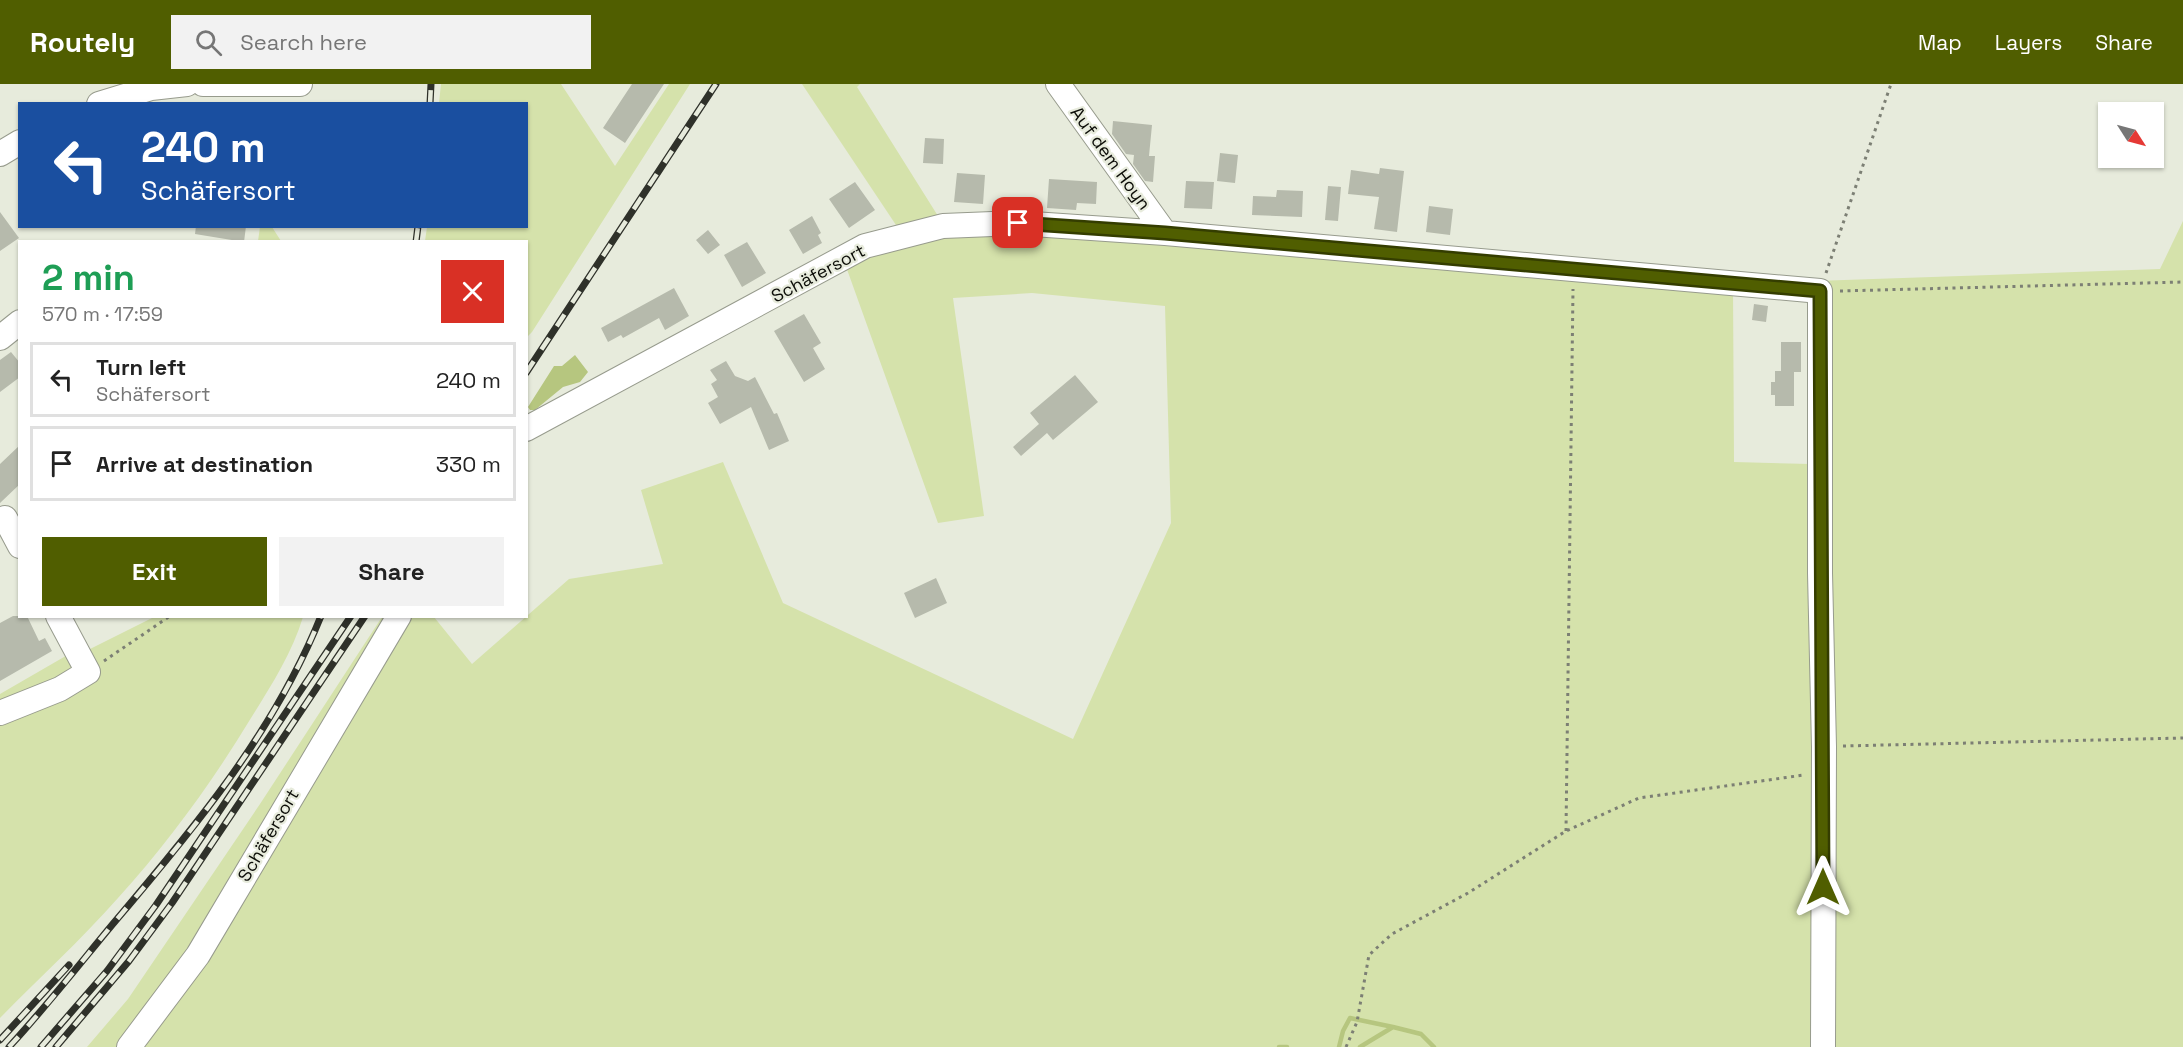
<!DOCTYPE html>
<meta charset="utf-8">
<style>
body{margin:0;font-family:"Space Grotesk",sans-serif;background:#f2f2f2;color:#222;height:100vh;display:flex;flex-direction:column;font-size:22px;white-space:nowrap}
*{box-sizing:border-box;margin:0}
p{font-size:20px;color:#767676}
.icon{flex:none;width:33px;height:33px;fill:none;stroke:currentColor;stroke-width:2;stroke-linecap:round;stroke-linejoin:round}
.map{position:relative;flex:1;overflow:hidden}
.side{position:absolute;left:18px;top:156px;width:510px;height:378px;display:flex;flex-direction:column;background:#fff;border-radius:0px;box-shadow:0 2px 4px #0004}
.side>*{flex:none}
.top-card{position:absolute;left:18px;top:18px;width:510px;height:126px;border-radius:0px;box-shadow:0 2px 4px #0004;background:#1a4fa0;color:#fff;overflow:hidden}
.needle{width:39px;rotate:126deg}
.controls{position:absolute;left:2098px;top:18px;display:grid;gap:12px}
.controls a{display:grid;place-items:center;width:66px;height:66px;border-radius:0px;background:#fff;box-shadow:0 2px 4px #0004;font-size:30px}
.pin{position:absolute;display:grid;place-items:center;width:51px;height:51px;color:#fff;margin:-26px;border-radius:12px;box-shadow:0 3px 9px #0006}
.me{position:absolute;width:66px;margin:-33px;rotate:0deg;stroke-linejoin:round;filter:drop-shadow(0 0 4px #0008)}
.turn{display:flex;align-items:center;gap:21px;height:126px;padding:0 24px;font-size:27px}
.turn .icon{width:78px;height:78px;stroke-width:2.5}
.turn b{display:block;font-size:42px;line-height:51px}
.round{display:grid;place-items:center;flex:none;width:63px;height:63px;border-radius:0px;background:#f2f2f2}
.headline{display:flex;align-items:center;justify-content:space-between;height:102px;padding:0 24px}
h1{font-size:36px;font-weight:700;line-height:45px;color:#1e9e55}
.action{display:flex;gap:12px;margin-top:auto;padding:12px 24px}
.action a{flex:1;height:69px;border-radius:0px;background:#505e00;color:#fff;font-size:24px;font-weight:700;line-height:69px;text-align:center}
.action a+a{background:#f2f2f2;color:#222}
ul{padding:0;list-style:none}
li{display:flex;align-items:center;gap:18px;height:75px;margin:0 12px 9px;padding:0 12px;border:3px solid #e0e0e0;border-radius:0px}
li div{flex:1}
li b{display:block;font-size:22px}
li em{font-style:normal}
header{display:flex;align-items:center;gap:36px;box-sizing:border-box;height:84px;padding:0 30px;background:#505e00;color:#fff}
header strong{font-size:28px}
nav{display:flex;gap:33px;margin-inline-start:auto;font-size:21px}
.search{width:420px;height:54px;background:#f2f2f2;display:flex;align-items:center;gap:15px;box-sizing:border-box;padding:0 21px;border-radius:0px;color:#767676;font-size:22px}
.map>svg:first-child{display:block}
.green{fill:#d5e2ab}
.water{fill:#b6c67f}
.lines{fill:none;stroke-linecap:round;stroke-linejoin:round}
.stream{stroke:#b6c67f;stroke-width:4.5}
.building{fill:#b6baac}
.minor-casing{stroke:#979b8d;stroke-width:26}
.path{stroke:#7c7f74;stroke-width:3;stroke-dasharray:3 4.5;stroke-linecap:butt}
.minor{stroke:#fff;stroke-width:24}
.rail-casing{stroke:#2f312a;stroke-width:7}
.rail{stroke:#e7ebdc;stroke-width:4.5;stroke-dasharray:14;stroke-linecap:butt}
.route-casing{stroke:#343d00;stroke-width:15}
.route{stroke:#505e00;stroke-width:10}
.labels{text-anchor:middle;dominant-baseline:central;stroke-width:4.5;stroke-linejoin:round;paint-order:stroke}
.street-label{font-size:18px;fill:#0c0d08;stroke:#e7ebdc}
</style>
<header>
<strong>Routely</strong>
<div class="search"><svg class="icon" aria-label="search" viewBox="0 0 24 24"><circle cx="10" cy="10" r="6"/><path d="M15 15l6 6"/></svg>Search here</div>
<nav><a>Map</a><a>Layers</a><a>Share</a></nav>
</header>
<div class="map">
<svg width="2183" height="963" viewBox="0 0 2183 963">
<rect width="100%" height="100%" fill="#e7ebdc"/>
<path class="green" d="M441 0H561L615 82 669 0H690L532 248 527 253 526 158 425 157 427 143 526 142V20L439 19Z
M802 0H860L857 3 938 132 898 144Z
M2183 137V963H87L128 915 260 720 382 533H434L472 580 569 495 663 480 641 406 723 378 783 519 1073 655 1171 439 1165 222 1032 209 953 214 984 432 938 439 844 177 948 151 1016 148 1733 202 1734 378 1811 380 1815 197 2160 185Z
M260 143H272L281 157H258Z
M154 533H303C292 569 271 602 251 634 213 697 168 759 118 814 81 856 39 894 0 934V610L83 562 86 567Z"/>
<path class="water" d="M575 271 588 288 580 298 563 303 535 326H530L528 323 554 282H562Z"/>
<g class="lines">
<path class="stream" d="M1279 963H1287
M1339 963 1343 947 1350 934 1393 943
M1360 963 1393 943 1421 950 1434 963"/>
</g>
<path class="building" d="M632 0H664L625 59 603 44Z
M1113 37 1152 41 1149 72H1155L1153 98 1145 97 1133 80 1134 71 1126 70 1112 50Z
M925 54 944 55 943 80 923 79Z
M1220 69 1238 71 1235 99 1217 97Z
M1380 84 1404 87 1397 148 1374 145 1379 113 1348 110 1351 86 1379 90Z
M957 89 985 91 983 120 954 118Z
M1049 95 1097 98 1096 120 1077 119 1076 126 1047 124Z
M1186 97 1214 98 1212 125 1184 124Z
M855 98 875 126 849 144 829 115Z
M1328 102 1341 103 1338 137 1325 136Z
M1277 106 1303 107 1302 133 1252 131 1253 112 1276 113Z
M1429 122 1453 125 1450 151 1426 148Z
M0 128 19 154 0 167Z
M812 132 821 149 818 151 822 159 803 170 789 146Z
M196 142H246L244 158 195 150Z
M708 146 720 161 708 170 696 156Z
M747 158 766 189 742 203 724 171Z
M674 204 689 232 665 246 659 234 623 254 621 251 608 258 601 244Z
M1754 220 1768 222 1766 238 1752 236Z
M804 230 821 259 813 264 825 285 804 298 774 247Z
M1781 258H1801V288H1794V322H1775V311H1771V298H1775V287H1781Z
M11 268 20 279V293L0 308V276Z
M726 277 735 292 748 297 755 293 774 330 777 329 789 357 769 366 751 323 720 340 708 319 718 313 711 300 717 296 710 286Z
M1075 291 1098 318 1053 356 1047 349 1021 372 1013 363 1039 340 1030 329Z
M20 361V400L0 419V380Z
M936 494 947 519 915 534 904 509Z
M13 532H27L39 557 45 554 52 567 0 597V539Z"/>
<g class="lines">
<g class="minor-casing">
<path id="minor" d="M203 0H300
M1058 0 1165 149
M99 20 151 4 187 0
M0 70 20 58
M0 254 20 238
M526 345 865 162 943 142 1018 139 1165 149 1820 207V489L1824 663 1823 963
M5 434 20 462
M0 629 60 605 88 588 58 532
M129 963 198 871 399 532"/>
</g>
<path class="path" d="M1826 189 1891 0
M1840 207 2183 198
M104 577 170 532
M1843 662 2183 654
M1566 747 1573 205
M1346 963 1357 938 1369 871 1392 850 1468 809 1566 747 1639 714 1804 691"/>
<use href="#minor" class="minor"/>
<g class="rail-casing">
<path id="rail" d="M430 20 431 0
M416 158 418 142
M526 289 716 0
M0 956 69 881
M9 963C45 924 78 882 112 841 192 747 274 649 321 532
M41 963 107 887 156 821 351 532
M56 963 129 877 172 819 365 532"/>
</g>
<use href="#rail" class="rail"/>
</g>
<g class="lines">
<g class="route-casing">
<path id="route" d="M1018 139 1165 149 1820 207 1823 803"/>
</g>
<use href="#route" class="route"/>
</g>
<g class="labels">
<g class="street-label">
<text transform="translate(1111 74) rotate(54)">Auf dem Hoyn</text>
<text transform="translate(818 189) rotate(-28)">Schäfersort</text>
<text transform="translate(268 751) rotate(-60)">Schäfersort</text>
</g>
</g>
</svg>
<div class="controls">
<a><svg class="needle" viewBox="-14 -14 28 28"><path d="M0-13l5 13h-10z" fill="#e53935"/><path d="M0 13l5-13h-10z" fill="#767676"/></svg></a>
</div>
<div class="pin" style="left:1018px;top:139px;background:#d93025"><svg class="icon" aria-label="arrive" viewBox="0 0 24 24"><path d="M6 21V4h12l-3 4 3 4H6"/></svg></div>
<svg class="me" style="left:1823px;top:803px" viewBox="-20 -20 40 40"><path d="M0-17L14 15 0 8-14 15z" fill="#505e00" stroke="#fff" stroke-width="4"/></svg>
<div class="top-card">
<div class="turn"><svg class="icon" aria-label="left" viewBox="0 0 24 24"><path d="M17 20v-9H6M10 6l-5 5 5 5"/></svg><div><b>240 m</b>Schäfersort</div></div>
</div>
<section class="side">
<div class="headline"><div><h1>2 min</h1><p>570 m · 17:59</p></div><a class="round" style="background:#d93025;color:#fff"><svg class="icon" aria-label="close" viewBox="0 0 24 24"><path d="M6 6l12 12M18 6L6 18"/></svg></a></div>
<ul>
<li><svg class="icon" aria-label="left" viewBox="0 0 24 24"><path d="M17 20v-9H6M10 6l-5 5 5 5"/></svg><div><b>Turn left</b><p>Schäfersort</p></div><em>240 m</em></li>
<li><svg class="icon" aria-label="arrive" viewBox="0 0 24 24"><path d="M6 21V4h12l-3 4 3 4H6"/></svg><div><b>Arrive at destination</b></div><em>330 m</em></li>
</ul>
<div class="action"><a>Exit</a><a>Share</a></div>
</section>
</div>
